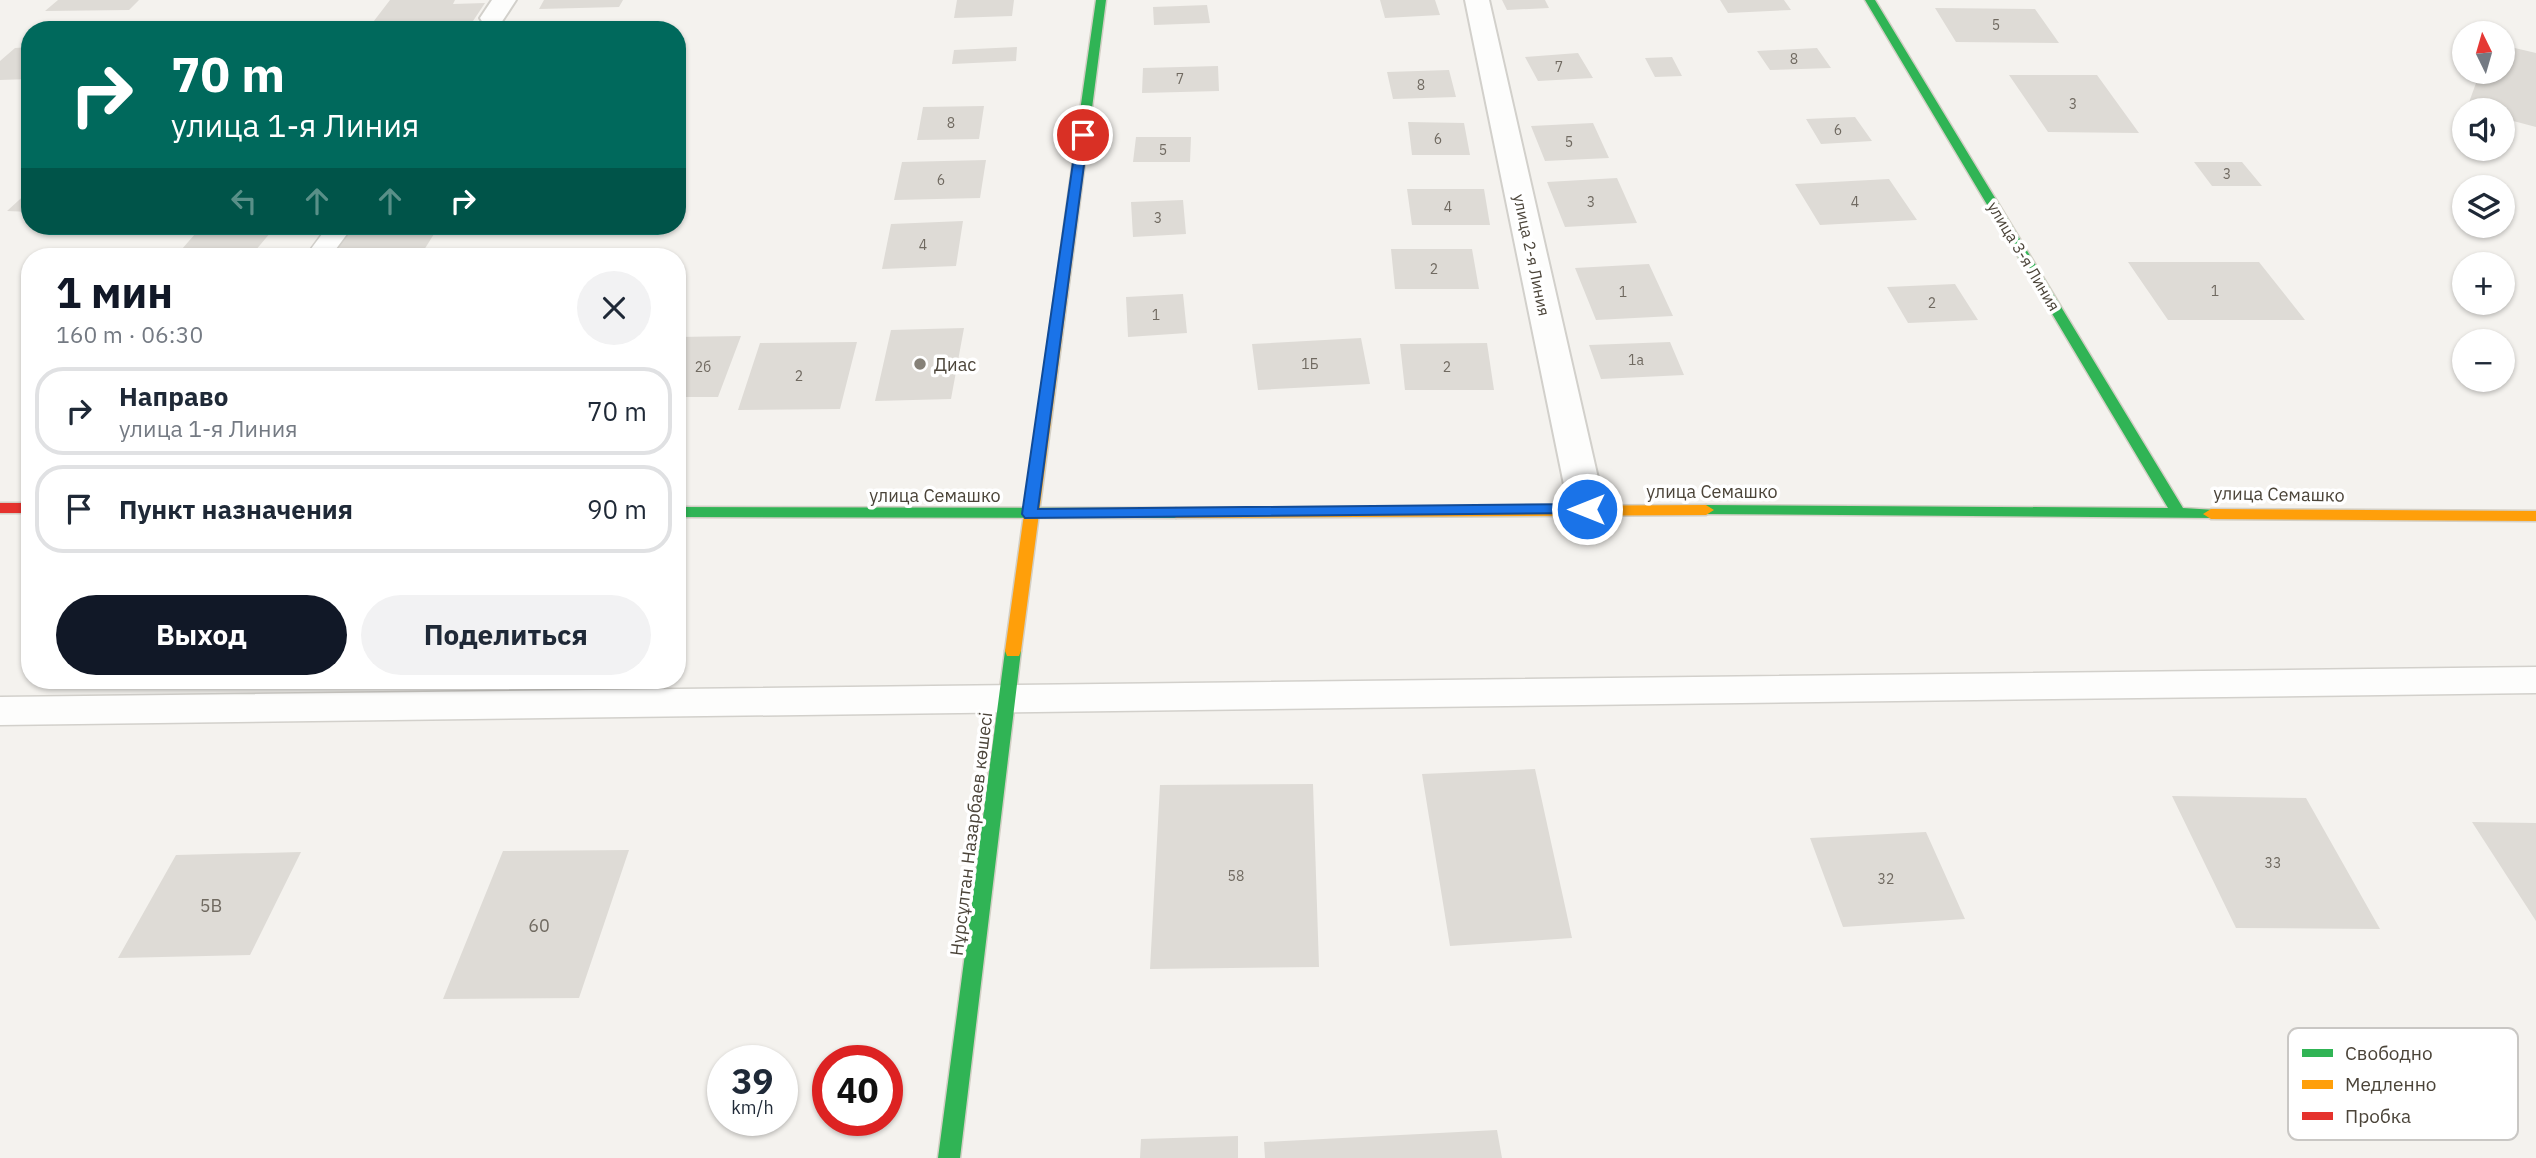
<!DOCTYPE html>
<html lang="ru">
<meta charset="utf-8">
<style>
body{margin:0;font-family:"IBM Plex Sans",sans-serif;background:#f2f2f3;color:#1f2937;height:100vh;display:flex;flex-direction:column;font-size:26px;white-space:nowrap}
*{box-sizing:border-box;margin:0}
p{font-size:23px;color:#747a83}
.icon{flex:none;width:38px;height:38px;fill:none;stroke:currentColor;stroke-width:2;stroke-linecap:round;stroke-linejoin:round}
.map{position:relative;flex:1;overflow:hidden}
.details{position:absolute;left:21px;top:248px;width:665px;height:441px;display:flex;flex-direction:column;background:#fff;border-radius:28px;box-shadow:0 2px 5px #0004}
.details>*{flex:none}
.top-card{position:absolute;left:21px;top:21px;width:665px;height:214px;border-radius:28px;box-shadow:0 2px 5px #0004;background:#00695c;color:#fff;overflow:hidden}
.needle{width:46px;rotate:355deg}
.buttons{position:absolute;left:2452px;top:21px;display:grid;gap:14px}
.buttons a{display:grid;place-items:center;width:63px;height:63px;border-radius:50%;background:#fff;box-shadow:0 2px 5px #0004;font-size:35px}
.speed{position:absolute;left:707px;top:1045px;display:flex;gap:14px;font-size:35px;font-weight:700;text-align:center}
.speed>*{display:grid;place-content:center;width:91px;height:91px;border-radius:50%;background:#fff;box-shadow:0 2px 5px #0004;line-height:1}
.speed small{font-size:18px;font-weight:400}
.speed .limit{border:10px solid #d22;background:#fff;color:#111}
.pin{position:absolute;display:grid;place-items:center;width:60px;height:60px;color:#fff;margin:-30px;border:4px solid #fff;border-radius:50%;box-shadow:0 2px 7px #0007}
.me{position:absolute;width:77px;margin:-38px;rotate:270deg;stroke-linejoin:round;filter:drop-shadow(0 0 5px #0008)}
.turn{display:flex;align-items:center;gap:24px;height:147px;padding:0 35px;font-size:32px}
.turn .icon{width:91px;height:91px;stroke-width:2.5}
.turn b{display:block;font-size:49px;line-height:60px}
.lanes{display:flex;align-items:center;height:66px;padding:0 35px;background:#0003;justify-content:center;gap:35px;direction:ltr}
.lanes .off{opacity:.35}
.round{display:grid;place-items:center;flex:none;width:74px;height:74px;border-radius:37px;background:#f2f2f3}
.headline{display:flex;align-items:center;justify-content:space-between;height:119px;padding:0 35px}
h1{font-size:42px;font-weight:700;line-height:52px;color:#111827}
.primary-button{display:flex;gap:14px;margin-top:auto;padding:14px 35px}
.primary-button a{flex:1;height:80px;border-radius:42px;background:#111827;color:#fff;font-size:28px;font-weight:700;line-height:80px;text-align:center}
.primary-button a+a{background:#f2f2f3;color:#1f2937}
ul{padding:0;list-style:none}
li{display:flex;align-items:center;gap:21px;height:88px;margin:0 14px 10px;padding:0 21px;border:4px solid #e0e1e3;border-radius:28px}
li div{flex:1}
li b{display:block;font-size:26px}
li em{font-style:normal}
.map>svg:first-child{display:block}
.building{fill:#dedbd6}
.lines{fill:none;stroke-linecap:round;stroke-linejoin:round}
.lane-casing{stroke:#d2d0cb;stroke-width:3}
.street-casing{stroke:#d2d0cb;stroke-width:4}
.fast-casing{stroke:#d3cfc5;stroke-width:3}
.slow-casing{stroke:#d3cfc5;stroke-width:3}
.jam-casing{stroke:#d3cfc5;stroke-width:3}
.lane{fill:#fdfdfc;fill-rule:evenodd}
.street{fill:#fdfdfc;fill-rule:evenodd}
.fast{fill:#30b455;fill-rule:evenodd}
.slow{fill:#ff9f0a;fill-rule:evenodd}
.jam{fill:#e5322d;fill-rule:evenodd}
.route{fill:#1a73e8;stroke:#114b97;stroke-width:2}
.poi-dot{fill:#868178;stroke:#fff;stroke-width:2.5}
.labels{text-anchor:middle;dominant-baseline:central;stroke-width:7;stroke-linejoin:round;paint-order:stroke}
.number-label{font-size:14px;fill:#706a61}
.far-street-label{font-size:16px;fill:#4b4439;stroke:#fff}
.poi-label{font-size:18px;fill:#4b4439;stroke:#fff;text-anchor:start}
.street-label{font-size:18px;fill:#4b4439;stroke:#fff}
.near-number-label{font-size:18px;fill:#706a61}
.key{fill:#fff;stroke:#c9c7c4;stroke-width:2}
.key-label{font-size:19px;fill:#4b4439}
</style>
<div class="map">
<svg width="2536" height="1158" viewBox="0 0 2536 1158">
<rect width="100%" height="100%" fill="#f4f2ee"/>
<path class="building" d="M58 0H139L129 10 45 11Z
M390 0H455L453 4 485 3 467 30H367Z
M544 0H623L619 7 539 9Z
M957 0H1014L1012 16 954 18Z
M1380 0H1435L1440 15 1385 18Z
M1502 0H1545L1549 8 1507 10Z
M1720 0H1784L1791 10 1728 13Z
M1207 5 1210 23 1154 25 1153 7Z
M1935 8 2035 9 2059 43 1956 42Z
M2502 45 2536 53V127L2502 118V110L2467 108 2480 72H2502Z
M30 47V79L0 80V61L15 48Z
M1017 47 1016 61 952 64 954 50Z
M1817 48 1831 68 1770 70 1757 51Z
M1578 53 1593 78 1538 81 1525 57Z
M1672 57 1682 76 1655 77 1645 58Z
M1218 66 1219 91 1142 93 1143 68Z
M1449 70 1456 97 1393 99 1387 72Z
M2009 75H2097L2139 133 2048 132Z
M984 106 979 139 917 140 923 107Z
M1855 117 1872 141 1821 144 1806 119Z
M1408 122 1464 123 1470 155H1412Z
M1593 123 1609 158 1545 161 1531 126Z
M1136 137H1191L1190 162H1133Z
M986 160 980 198 894 200 902 162Z
M2194 162H2242L2262 186H2212Z
M1617 178 1637 223 1565 227 1547 182Z
M1889 179 1917 220 1820 225 1795 184Z
M1407 189H1484L1490 225H1412Z
M30 190V212L7 211Z
M1183 200 1186 234 1133 237 1131 202Z
M963 221 956 266 882 269 891 224Z
M47 226H124L118 232 41 231Z
M202 226H276L250 257H175Z
M349 226H439L424 250 331 252Z
M1391 249H1472L1479 289H1395Z
M2128 262H2259L2305 320H2168Z
M1649 264 1673 316 1596 320 1575 268Z
M1955 284 1978 320 1908 323 1887 287Z
M1183 294 1187 333 1128 337 1126 297Z
M964 328 951 399 875 401 891 330Z
M741 336 718 397H677V337Z
M1361 338 1370 384 1258 390 1252 344Z
M857 342 840 409 738 410 760 343Z
M1670 342 1684 375 1601 379 1589 345Z
M1487 343 1494 390H1405L1400 344Z
M1535 769 1572 938 1450 946 1422 774Z
M1313 784 1319 967 1150 969 1160 785Z
M2172 796 2306 798 2380 929 2236 928Z
M2472 822 2536 823V921Z
M1926 832 1965 919 1843 927 1810 838Z
M629 850 579 998 443 999 503 851Z
M301 852 250 955 118 958 176 855Z
M1497 1130 1502 1158H1265L1264 1142Z
M1238 1136V1158H1140L1141 1139Z"/>
<g class="lines">
<g class="lane-casing">
<path id="lane" d="M328 226H353L330 257H305Z
M2536 667V693L0 725V697Z"/>
</g>
<g class="street-casing">
<path id="street" d="M492 0H516L501 23 492 25 483 23 480 18Z
M1465 0H1489L1605 509 1600 518 1587 522 1574 518 1569 509Z"/>
</g>
<g class="fast-casing">
<path id="fast" d="M1096 0H1106L1088 139 1082 142 1076 139Z
M1865 0H1875L2183 508 2216 510 2219 514 2216 518 1701 514 1698 510 1706 505 2168 508Z
M677 507 1176 508 1184 513 1176 518 677 517Z
M1013 645 1019 646 1021 651 960 1158H938L1005 651 1007 646Z"/>
</g>
<g class="slow-casing">
<path id="slow" d="M1082 136 1088 139 1021 651 1019 656H1007L1005 651 1076 139Z
M1706 505 1714 510 1706 515 1176 518 1168 513 1176 508Z
M2211 509 2536 511V521L2211 519 2203 514Z"/>
</g>
<g class="jam-casing">
<path id="jam" d="M0 503H30V513H0Z"/>
</g>
<use href="#lane" class="lane"/>
<use href="#street" class="street"/>
<use href="#fast" class="fast"/>
<use href="#slow" class="slow"/>
<use href="#jam" class="jam"/>
</g>
<path class="route" d="M1083 132 1088 135 1038 509 1587 504 1594 509 1592 513 1025 518 1022 514 1077 135Z"/>
<circle class="poi-dot" cx="920" cy="364" r="7"/>
<g class="labels">
<g class="number-label">
<text x="1996" y="25">5</text>
<text x="1794" y="59">8</text>
<text x="1559" y="67">7</text>
<text x="1180" y="79">7</text>
<text x="1421" y="85">8</text>
<text x="2073" y="104">3</text>
<text x="951" y="123">8</text>
<text x="1838" y="130">6</text>
<text x="1438" y="139">6</text>
<text x="1569" y="142">5</text>
<text x="1163" y="150">5</text>
<text x="2227" y="174">3</text>
<text x="941" y="180">6</text>
<text x="1591" y="202">3</text>
<text x="1855" y="202">4</text>
<text x="1448" y="207">4</text>
<text x="1158" y="218">3</text>
<text x="923" y="245">4</text>
<text x="1434" y="269">2</text>
<text x="2215" y="291">1</text>
<text x="1623" y="292">1</text>
<text x="1932" y="303">2</text>
<text x="1156" y="315">1</text>
<text x="1636" y="360">1а</text>
<text x="1310" y="364">1Б</text>
<text x="703" y="367">2б</text>
<text x="1447" y="367">2</text>
<text x="799" y="376">2</text>
<text x="2273" y="863">33</text>
<text x="1236" y="876">58</text>
<text x="1886" y="879">32</text>
</g>
<g class="far-street-label">
<text transform="translate(1532 255) rotate(78)">улица 2-я Линия</text>
<text transform="translate(2024 256) rotate(59)">улица 3-я Линия</text>
</g>
<g class="poi-label">
<text x="934" y="364">Диас</text>
</g>
<g class="street-label">
<text x="1712" y="491">улица Семашко</text>
<text transform="translate(2279 494) rotate(1)">улица Семашко</text>
<text x="935" y="495">улица Семашко</text>
<text transform="translate(971 834) rotate(-83)">Нұрсұлтан Назарбаев көшесі</text>
</g>
<g class="near-number-label">
<text x="211" y="905">5В</text>
<text x="539" y="925">60</text>
</g>
</g>
<rect x="2288" y="1028" width="230" height="112" rx="10" class="key"/>
<rect x="2302" y="1049" width="31" height="8" fill="#30b455"/>
<rect x="2302" y="1080" width="31" height="9" fill="#ff9f0a"/>
<rect x="2302" y="1112" width="31" height="8" fill="#e5322d"/>
<g class="key-label">
<text x="2345" y="1060">Свободно</text>
<text x="2345" y="1091">Медленно</text>
<text x="2345" y="1123">Пробка</text>
</g>
</svg>
<div class="buttons">
<a><svg class="needle" viewBox="-14 -14 28 28"><path d="M0-13l5 13h-10z" fill="#e53935"/><path d="M0 13l5-13h-10z" fill="#747a83"/></svg></a>
<a><svg class="icon" aria-label="sound" viewBox="0 0 24 24"><path d="M4 9h4l5-4v14l-5-4H4zM17 9q2 3 0 6"/></svg></a>
<a><svg class="icon" aria-label="layers" viewBox="0 0 24 24"><path d="M12 4l9 5-9 5-9-5zM3 14l9 5 9-5"/></svg></a>
<a>+</a>
<a>−</a>
</div>
<div class="speed"><div>39<small>km/h</small></div><div class="limit">40</div></div>
<div class="pin" style="left:1083px;top:135px;background:#d93025"><svg class="icon" aria-label="arrive" viewBox="0 0 24 24"><path d="M6 21V4h12l-3 4 3 4H6"/></svg></div>
<svg class="me" style="left:1587px;top:509px" viewBox="-20 -20 40 40"><circle r="17" fill="#1a73e8" stroke="#fff" stroke-width="3"/><path d="M0-11L8 9 0 5-8 9z" fill="#fff"/></svg>
<div class="top-card">
<div class="turn"><svg class="icon" aria-label="right" viewBox="0 0 24 24"><path d="M7 20v-9h11M14 6l5 5-5 5"/></svg><div><b>70 m</b>улица 1-я Линия</div></div>
<div class="lanes"><svg class="icon off" aria-label="left" viewBox="0 0 24 24"><path d="M17 20v-9H6M10 6l-5 5 5 5"/></svg><svg class="icon off" aria-label="ahead" viewBox="0 0 24 24"><path d="M12 20V5M6 11l6-6 6 6"/></svg><svg class="icon off" aria-label="ahead" viewBox="0 0 24 24"><path d="M12 20V5M6 11l6-6 6 6"/></svg><svg class="icon" aria-label="right" viewBox="0 0 24 24"><path d="M7 20v-9h11M14 6l5 5-5 5"/></svg></div>
</div>
<section class="details">
<div class="headline"><div><h1>1 мин</h1><p>160 m · 06:30</p></div><a class="round"><svg class="icon" aria-label="close" viewBox="0 0 24 24"><path d="M6 6l12 12M18 6L6 18"/></svg></a></div>
<ul>
<li><svg class="icon" aria-label="right" viewBox="0 0 24 24"><path d="M7 20v-9h11M14 6l5 5-5 5"/></svg><div><b>Направо</b><p>улица 1-я Линия</p></div><em>70 m</em></li>
<li><svg class="icon" aria-label="arrive" viewBox="0 0 24 24"><path d="M6 21V4h12l-3 4 3 4H6"/></svg><div><b>Пункт назначения</b></div><em>90 m</em></li>
</ul>
<div class="primary-button"><a>Выход</a><a>Поделиться</a></div>
</section>
</div>
